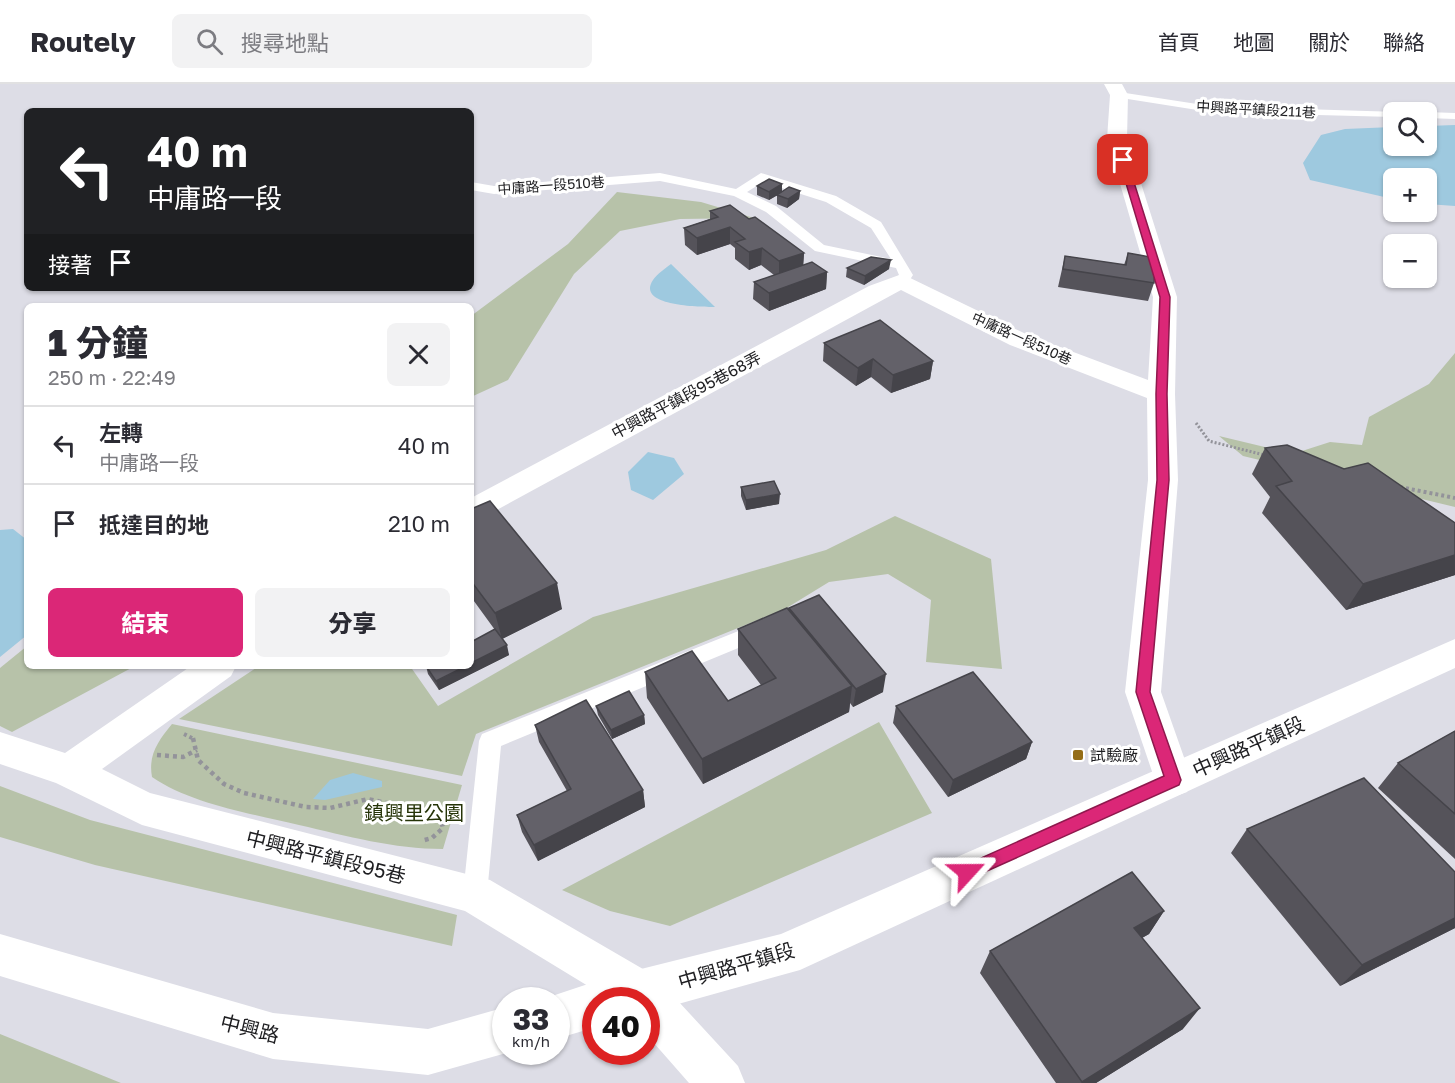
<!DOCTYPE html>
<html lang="zh-TW">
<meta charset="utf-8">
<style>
body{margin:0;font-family:"Golos Text","Noto Sans TC",sans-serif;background:#f2f2f3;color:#2b2b33;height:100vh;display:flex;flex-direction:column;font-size:22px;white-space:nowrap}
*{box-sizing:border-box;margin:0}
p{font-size:20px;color:#7c7c81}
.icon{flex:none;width:33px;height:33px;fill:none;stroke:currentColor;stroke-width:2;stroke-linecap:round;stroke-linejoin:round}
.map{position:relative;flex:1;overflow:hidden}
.panel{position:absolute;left:24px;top:219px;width:450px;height:366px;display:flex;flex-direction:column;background:#fff;border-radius:9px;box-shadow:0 2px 4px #0004}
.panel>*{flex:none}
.hud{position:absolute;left:24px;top:24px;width:450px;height:183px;border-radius:9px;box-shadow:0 2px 4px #0004;background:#202124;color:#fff;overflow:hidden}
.controls{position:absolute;left:1383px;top:18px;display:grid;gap:12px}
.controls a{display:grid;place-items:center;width:54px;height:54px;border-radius:9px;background:#fff;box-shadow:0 2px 4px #0004;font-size:30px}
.speed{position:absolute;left:492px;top:903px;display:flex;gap:12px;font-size:30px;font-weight:700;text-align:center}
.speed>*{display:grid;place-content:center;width:78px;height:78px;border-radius:50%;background:#fff;box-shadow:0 2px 4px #0004;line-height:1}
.speed small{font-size:15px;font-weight:400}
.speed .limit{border:9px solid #d22;background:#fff;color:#111}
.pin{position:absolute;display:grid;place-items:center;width:51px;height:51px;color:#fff;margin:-26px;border-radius:12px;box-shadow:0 3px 9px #0006}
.me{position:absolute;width:66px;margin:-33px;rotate:66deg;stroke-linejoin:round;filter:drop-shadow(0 0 4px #0008)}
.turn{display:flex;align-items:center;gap:21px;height:126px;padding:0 24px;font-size:27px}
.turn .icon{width:78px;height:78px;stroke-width:2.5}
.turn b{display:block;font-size:42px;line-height:51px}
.then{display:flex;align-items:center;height:57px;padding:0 24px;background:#0003;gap:12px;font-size:22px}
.round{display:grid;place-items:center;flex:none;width:63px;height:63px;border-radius:9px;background:#f2f2f3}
.head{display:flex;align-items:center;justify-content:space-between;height:102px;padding:0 24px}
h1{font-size:36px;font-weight:800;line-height:45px}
.button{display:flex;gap:12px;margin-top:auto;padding:12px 24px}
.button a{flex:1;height:69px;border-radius:9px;background:#db2777;color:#fff;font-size:24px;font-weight:800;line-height:69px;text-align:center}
.button a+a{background:#f2f2f3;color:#2b2b33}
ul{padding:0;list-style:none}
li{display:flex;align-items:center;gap:18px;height:78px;padding:0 24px;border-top:2px solid #e1e1e2}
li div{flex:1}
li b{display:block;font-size:22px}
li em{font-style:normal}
header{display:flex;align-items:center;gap:36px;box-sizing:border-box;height:84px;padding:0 30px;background:#fff;border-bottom:2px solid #e1e1e2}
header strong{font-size:28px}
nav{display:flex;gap:33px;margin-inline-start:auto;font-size:21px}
.search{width:420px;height:54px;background:#f2f2f3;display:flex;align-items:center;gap:15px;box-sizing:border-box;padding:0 21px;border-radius:9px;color:#7c7c81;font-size:22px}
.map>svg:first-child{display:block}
.green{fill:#b7c2a9}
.water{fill:#9ec9df}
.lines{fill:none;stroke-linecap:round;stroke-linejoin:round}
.path-far2{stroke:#93939a;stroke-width:3;stroke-dasharray:2 2;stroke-linecap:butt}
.path-far1{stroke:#93939a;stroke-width:4;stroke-dasharray:3 3;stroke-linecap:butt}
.path{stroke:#93939a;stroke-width:4.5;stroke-dasharray:4 4;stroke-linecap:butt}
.lane{fill:#fff;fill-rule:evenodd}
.street{fill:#fff;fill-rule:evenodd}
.secondary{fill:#fff;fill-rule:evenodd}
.wall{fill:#55535a}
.shaded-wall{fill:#45444a}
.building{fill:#636169;stroke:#45444a;stroke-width:1.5}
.route{fill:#db2777;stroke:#8e194d;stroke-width:1.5}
.poi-dot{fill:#956d17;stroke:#fff;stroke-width:2}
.labels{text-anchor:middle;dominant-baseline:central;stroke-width:6;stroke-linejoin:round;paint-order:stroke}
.far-street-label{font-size:14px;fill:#1e1e21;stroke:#fff}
.street-label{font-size:16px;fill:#1e1e21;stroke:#fff}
.poi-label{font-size:16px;fill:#1e1e21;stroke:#fff;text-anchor:start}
.near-street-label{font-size:20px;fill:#1e1e21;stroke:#fff}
.near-park-label{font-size:20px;fill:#253307;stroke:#fff}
</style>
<header>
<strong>Routely</strong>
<div class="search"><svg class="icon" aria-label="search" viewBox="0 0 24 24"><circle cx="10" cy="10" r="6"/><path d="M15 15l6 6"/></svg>搜尋地點</div>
<nav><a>首頁</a><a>地圖</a><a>關於</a><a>聯絡</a></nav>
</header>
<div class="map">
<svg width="1455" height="999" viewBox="0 0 1455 999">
<rect width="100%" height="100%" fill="#dddde6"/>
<path class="green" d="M617 108 701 118 754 134 680 135 620 147 574 190 508 296 471 313V232L568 160Z
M1455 269V423L1243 372 1219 352 1277 366 1302 367 1330 358 1362 361 1369 333 1429 300Z
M895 432 991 475 1002 585 926 578 931 516 888 490 829 498 785 525 476 650 462 692 179 635 259 582H410L438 622 593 533 826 466Z
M27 562V582H135L12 648 0 642V584Z
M879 638 932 729 670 842 610 827 562 806Z
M172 640 462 701 443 765C394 765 347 752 299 741 253 730 191 720 152 693 148 671 158 657 172 640Z
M0 702 90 736 457 831 452 862 95 781 0 753Z
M0 950 121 999H0Z"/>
<path class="water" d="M1455 41V122L1427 120 1426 94H1394L1393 115 1310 96 1303 79 1321 51 1345 45 1393 43 1394 62H1426L1427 42Z
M671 180 715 223C703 223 635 223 653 196 657 190 666 184 671 180Z
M648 368 674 374 684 390 653 416 631 406 628 388Z
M13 445 27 456V551L0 573V446Z
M353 689 382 697V703L325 716 313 715 330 696Z"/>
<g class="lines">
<path class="path-far2" d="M1196 339 1209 357 1264 371"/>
<path class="path-far1" d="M1400 403 1455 414
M184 650 194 655"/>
<path class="path" d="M193 654 198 676 224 700 244 709 306 723 330 724 368 715 440 731 443 744 432 754 421 757
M157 671 183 673 197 666"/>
<path class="lane" d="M1119 8 1210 22 1399 28H1394V33L1210 28 1115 13 1113 11Z
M1422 28H1426L1455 29V35L1426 34V28Z
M660 89 736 105 761 89 836 112 881 138 913 191 907 200H897L895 197 899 191 896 184 815 167 766 128 734 112 660 97 494 110 471 106V98L494 102ZM763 98 826 118 871 144 891 175 824 161 776 122 747 108Z
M741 546 748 548 751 554 748 560 501 662 487 810 484 818 475 822 466 818 463 810 479 657 482 650Z"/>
<path class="street" d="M1104 0H1122L1128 11 1127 55 1177 213 1175 310 1178 396 1161 608 1192 696 1187 708 1173 713 1159 708 1125 608 1148 396 1147 314 1010 261 901 206 482 434 471 438V414L869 202 902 190 1028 251 1148 296 1153 213 1107 55 1110 11Z
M191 582H236L231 592 102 685 150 709 490 796 655 892 738 982 745 999H689L646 950V916H611L465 827 142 741 56 699 0 680V648L65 669Z"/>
<path class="secondary" d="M1455 555V584L800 886 646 929V916H596V943L556 955V916H540L609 893 781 850Z
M0 850 273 929 428 945 506 923V968H510L428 991 273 975 0 892Z"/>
</g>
<path class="wall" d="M782 100V108L800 107 799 115 787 124 777 120V111H778L769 116 757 111V102Z
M710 127 749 135 804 169 803 181 827 188 826 205 769 227 753 215 754 198 774 191 761 181 749 186 735 175V164L730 160 697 171 685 161 684 144 710 135Z
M1128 169 1154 199 1148 217 1058 203 1065 172 1124 181Z
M847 184 889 185 864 201 846 193Z
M824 259 933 277 930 295 891 309 871 293 856 302 823 277Z
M1265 364 1454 439 1455 438V491L1346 526 1262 429 1270 413 1252 390Z
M741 403 779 420 746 426 741 412Z
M471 425 562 525 502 555 509 571 439 606 428 590 426 582 495 546 471 513Z
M789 524 883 608 853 623 850 619 849 628 703 700 647 614 645 588 728 617 761 601 738 571V545L789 526Z
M596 622 644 631 645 640 612 655 598 631Z
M896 622 1032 658 1026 675 948 713 893 639Z
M535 641 643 706 645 723 538 777 522 748 517 731 567 707 539 658Z
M1455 647V775L1378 704 1398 679Z
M1247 745 1455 788V844L1340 902 1231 769Z
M1164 827 1149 850 1142 854 1183 945 1096 999H1056L980 889 990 867Z"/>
<path class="shaded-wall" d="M782 100V108L769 116V108Z
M800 107 799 115 787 124 788 115Z
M730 143V160L697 171V154Z
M762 164 761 181 749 186V168Z
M804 169 803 186 779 195V177Z
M891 176 889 185 864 201 865 192Z
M827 188 826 205 769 227V209Z
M873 275 871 293 856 302 858 284Z
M933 277 930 295 891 309 893 291Z
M780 410 779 420 746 426V416Z
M1455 471V491L1346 526 1363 500Z
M557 499 562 525 502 555 495 529Z
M507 561 509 571 439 606 436 597 466 582H471V579Z
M886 590 883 608 853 623 856 605Z
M852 602 849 628 703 700 702 675Z
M644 631 645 640 612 655 611 646Z
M1032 658 1026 675 948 713 953 696Z
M643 706 645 723 538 777 534 761Z
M1164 827 1149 850 1120 866 1134 844Z
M1455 834V844L1340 902 1362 881Z
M1200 924 1183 945 1096 999H1081Z"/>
<path class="building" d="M769 95 782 100 769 108 757 102Z
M789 103 800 107 788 115 777 111Z
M730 121 749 135 755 133 804 169 779 177 762 164 749 168 735 158 745 155 730 143 697 154 684 144 718 133 710 127Z
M1128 169 1156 174 1154 199 1063 185 1065 172 1126 181Z
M871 173 891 176 865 192 847 184Z
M812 178 827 188 769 209 754 198Z
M880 236 933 277 893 291 873 275 858 284 824 259Z
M1287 361 1344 385 1368 379 1455 439V471L1363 500 1276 402 1292 397 1265 364Z
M774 397 780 410 746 416 741 403Z
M490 417 557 499 495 529 471 497V425Z
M819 511 886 590 856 605 789 524Z
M787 524 852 602 702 675 645 588 692 567 728 617 776 594 738 545Z
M495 545 507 561 471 579V558Z
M426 582H466L436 597Z
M973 588 1032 658 953 696 896 622Z
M629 607 644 631 611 646 596 622Z
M586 616 643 706 534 761 517 731 571 705 535 641Z
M1455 647V730L1398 679Z
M1364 694 1455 788V834L1362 881 1247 745Z
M1132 788 1164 827 1134 844 1200 924 1082 998 990 867Z"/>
<path class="route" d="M1123 74 1127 76 1170 213 1167 310 1169 396 1150 608 1181 696 1179 701 967 796 961 794 959 788 961 783 1164 692 1136 608 1157 396 1156 310 1160 213 1119 76Z"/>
<rect class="poi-dot" x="1072" y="665" width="12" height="12" rx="3"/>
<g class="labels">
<g class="far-street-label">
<text transform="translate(1256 25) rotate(3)">中興路平鎮段211巷</text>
<text transform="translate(551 101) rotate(-4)">中庸路一段510巷</text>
<text transform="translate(1022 254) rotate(24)">中庸路一段510巷</text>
</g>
<g class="street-label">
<text transform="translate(686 311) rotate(-28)">中興路平鎮段95巷68弄</text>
</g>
<g class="poi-label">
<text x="1090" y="671">試驗廠</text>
</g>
<g class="near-street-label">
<text transform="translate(1248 662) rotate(-24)">中興路平鎮段</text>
<text transform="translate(326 772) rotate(14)">中興路平鎮段95巷</text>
<text transform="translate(736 881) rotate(-16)">中興路平鎮段</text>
<text transform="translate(250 944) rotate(14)">中興路</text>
</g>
<g class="near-park-label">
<text x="414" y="728">鎮興里公園</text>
</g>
</g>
</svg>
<div class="controls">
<a><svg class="icon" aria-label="search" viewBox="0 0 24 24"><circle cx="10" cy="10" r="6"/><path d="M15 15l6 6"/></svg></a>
<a>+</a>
<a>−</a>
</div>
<div class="speed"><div>33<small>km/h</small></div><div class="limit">40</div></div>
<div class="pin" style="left:1123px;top:76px;background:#d93025"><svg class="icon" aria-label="arrive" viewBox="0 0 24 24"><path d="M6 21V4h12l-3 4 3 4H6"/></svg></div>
<svg class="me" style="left:967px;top:788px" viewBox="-20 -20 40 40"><path d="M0-17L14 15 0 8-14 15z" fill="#db2777" stroke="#fff" stroke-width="4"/></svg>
<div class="hud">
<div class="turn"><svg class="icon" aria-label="left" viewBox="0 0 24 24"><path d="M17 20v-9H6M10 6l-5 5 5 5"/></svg><div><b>40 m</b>中庸路一段</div></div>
<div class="then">接著<svg class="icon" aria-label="arrive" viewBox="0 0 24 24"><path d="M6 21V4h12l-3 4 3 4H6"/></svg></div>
</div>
<section class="panel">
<div class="head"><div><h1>1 分鐘</h1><p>250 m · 22:49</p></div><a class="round"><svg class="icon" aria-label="close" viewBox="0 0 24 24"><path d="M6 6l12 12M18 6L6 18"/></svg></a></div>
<ul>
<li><svg class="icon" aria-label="left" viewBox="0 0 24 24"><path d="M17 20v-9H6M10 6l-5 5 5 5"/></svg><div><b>左轉</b><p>中庸路一段</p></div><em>40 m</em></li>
<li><svg class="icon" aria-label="arrive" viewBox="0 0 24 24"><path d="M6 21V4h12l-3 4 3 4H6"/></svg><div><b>抵達目的地</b></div><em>210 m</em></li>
</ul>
<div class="button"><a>結束</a><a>分享</a></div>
</section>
</div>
